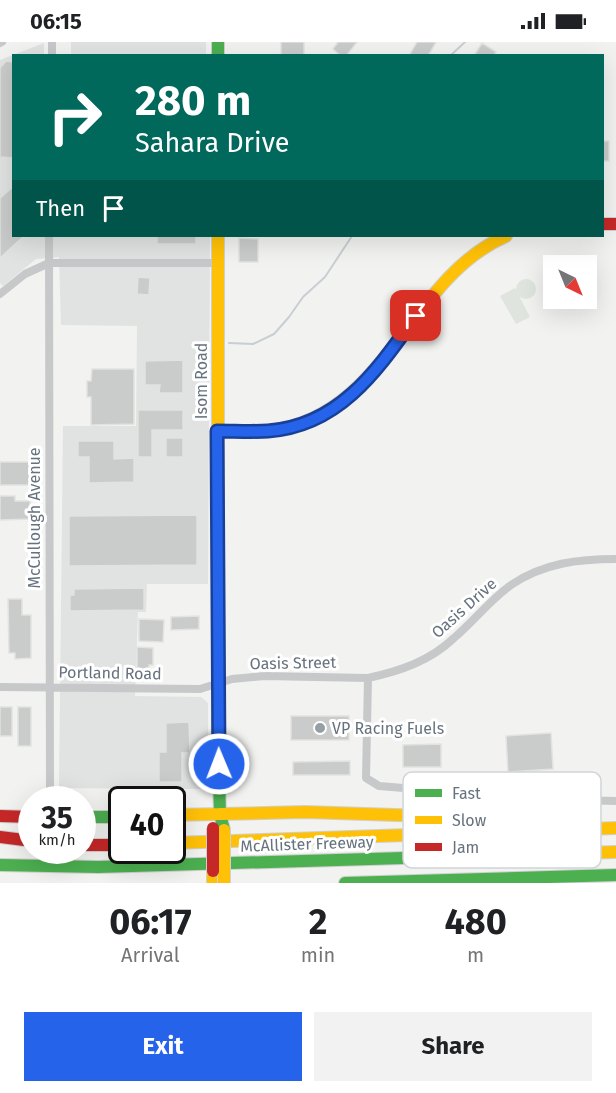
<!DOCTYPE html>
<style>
body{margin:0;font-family:"Fira Sans",sans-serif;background:#f2f2f2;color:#202124;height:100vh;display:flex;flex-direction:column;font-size:22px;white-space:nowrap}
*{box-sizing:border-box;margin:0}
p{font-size:20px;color:#757577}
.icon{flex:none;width:33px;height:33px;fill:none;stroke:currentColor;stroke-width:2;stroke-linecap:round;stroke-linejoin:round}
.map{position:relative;height:841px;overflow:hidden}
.drawer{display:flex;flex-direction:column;background:#fff;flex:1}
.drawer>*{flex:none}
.hud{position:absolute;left:12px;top:12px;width:592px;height:183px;border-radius:0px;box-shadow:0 6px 24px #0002;background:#00695c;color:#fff;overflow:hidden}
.needle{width:39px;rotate:137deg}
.fabs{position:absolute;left:543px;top:213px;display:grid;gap:12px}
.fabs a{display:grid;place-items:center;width:54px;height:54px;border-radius:0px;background:#fff;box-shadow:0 6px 24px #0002;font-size:30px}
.speed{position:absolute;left:18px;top:744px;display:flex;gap:12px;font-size:30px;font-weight:700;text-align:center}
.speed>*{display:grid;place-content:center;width:78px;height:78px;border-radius:50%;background:#fff;box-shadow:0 6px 24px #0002;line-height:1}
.speed small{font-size:15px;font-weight:400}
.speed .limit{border:3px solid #111;border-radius:9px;background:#fff;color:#111}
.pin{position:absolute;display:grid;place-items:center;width:51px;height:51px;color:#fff;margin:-26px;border-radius:12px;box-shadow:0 3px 9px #0006}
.me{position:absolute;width:66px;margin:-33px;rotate:359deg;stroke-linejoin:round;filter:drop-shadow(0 0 4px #0008)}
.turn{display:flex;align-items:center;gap:21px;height:126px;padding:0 24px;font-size:27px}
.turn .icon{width:78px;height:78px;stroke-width:2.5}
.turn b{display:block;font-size:42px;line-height:51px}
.then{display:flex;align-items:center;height:57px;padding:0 24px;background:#0003;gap:12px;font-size:22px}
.eta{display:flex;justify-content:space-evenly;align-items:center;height:102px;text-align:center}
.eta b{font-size:36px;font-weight:700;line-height:42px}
.cta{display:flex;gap:12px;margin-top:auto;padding:12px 24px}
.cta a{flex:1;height:69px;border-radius:0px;background:#2563eb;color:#fff;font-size:24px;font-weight:700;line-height:69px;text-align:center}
.cta a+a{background:#f2f2f2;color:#202124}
.status{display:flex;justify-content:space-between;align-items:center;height:42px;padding:0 30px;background:#fff;direction:ltr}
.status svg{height:16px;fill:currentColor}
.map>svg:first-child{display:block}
.built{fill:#e1e2e2}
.green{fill:#e0e4df}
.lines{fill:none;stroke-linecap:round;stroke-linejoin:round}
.stream{stroke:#c8ced2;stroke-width:2}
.building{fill:#cacbcb;stroke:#e2e2e1;stroke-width:1.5}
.fast-casing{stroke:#cfd0d0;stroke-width:14}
.slow-casing{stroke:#cfd0d0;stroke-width:14}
.jam-casing{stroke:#cfd0d0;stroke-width:14}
.street{stroke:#c7c8c9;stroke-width:8}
.fast{stroke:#4caf50;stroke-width:12}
.slow{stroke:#ffc107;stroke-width:12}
.jam{stroke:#c62828;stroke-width:12}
.slow-bridge-casing{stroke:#cfd0d0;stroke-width:14;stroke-linecap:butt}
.jam-bridge-casing{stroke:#cfd0d0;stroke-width:14;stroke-linecap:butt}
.slow-bridge{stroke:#ffc107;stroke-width:12}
.jam-bridge{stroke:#c62828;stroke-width:12}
.route-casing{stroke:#184099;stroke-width:15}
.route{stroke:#2563eb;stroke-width:10}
.poi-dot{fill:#979fa6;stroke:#fff;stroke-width:2}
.labels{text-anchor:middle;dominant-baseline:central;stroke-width:6;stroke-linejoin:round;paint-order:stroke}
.street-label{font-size:16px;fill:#66727e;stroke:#fff}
.poi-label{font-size:16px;fill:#66727e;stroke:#fff;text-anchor:start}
.key{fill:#fff;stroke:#d1d5d8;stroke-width:1.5}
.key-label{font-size:16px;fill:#66727e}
</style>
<div class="status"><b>06:15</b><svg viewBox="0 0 49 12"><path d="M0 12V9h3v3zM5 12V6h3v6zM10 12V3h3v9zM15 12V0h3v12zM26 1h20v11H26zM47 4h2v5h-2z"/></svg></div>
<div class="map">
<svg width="616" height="841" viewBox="0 0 616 841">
<rect width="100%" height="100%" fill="#f2f2f1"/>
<path class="built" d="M71 0H206V13H71Z
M44 1V13L14 14V194H210L208 542H147L146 570H138L135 654 201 655 208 661V747L59 746 63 384H136L137 284 61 283 59 215 36 217 3 244 0 241V18Z"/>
<path class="green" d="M516 247a10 10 0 1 1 20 0a10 10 0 1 1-20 0Z
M515 246 530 275 516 282 500 254Z"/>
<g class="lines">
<path class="stream" d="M450 14 465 0
M229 301 253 302 274 292 289 275 303 255 325 235 352 194"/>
</g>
<path class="building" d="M281 0H304V14H276L281 12Z
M338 0H357L346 14H341L333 7Z
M417 0H436L428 14H409Z
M482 1 496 10 493 14H474Z
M6 19 14 20V116L0 115V26Z
M603 99H609V119H603Z
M14 144V194H24L0 216V156Z
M157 194H196V202H157Z
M239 196 258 197V220H239Z
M138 235 150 236 149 253 137 252Z
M183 318V351H159L160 343H145V319Z
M92 327H134V382L91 383V355H87V339H91Z
M138 368H183V388H152V415H138Z
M166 396H183V415H166Z
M78 399H114V417L134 416V440L89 441V415H78Z
M0 420H30V443H0Z
M0 454H15V459H30V477L0 478Z
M197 473V523L69 524V474Z
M144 546V568L70 569V553H74V547Z
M8 557H22V573H31V616L15 617V611H9Z
M199 574V587L171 588V575Z
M139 577 164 578 163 600 139 599Z
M137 605 153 606V623H149V630H137Z
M0 665H12V694H0Z
M18 665H31V704H18Z
M291 674H349V698H291Z
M189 680 190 711H182V740H159V710H166V681Z
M551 691 553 727 508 730 506 694Z
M441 702V725H403V703Z
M350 719V733H293V720Z"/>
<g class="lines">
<g class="fast-casing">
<path id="fast" d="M218 0V14
M218 421V703L220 772 224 788
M82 775H122
M0 823 98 825 470 814
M345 841 616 833"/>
</g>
<g class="slow-casing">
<path id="slow" d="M218 194V421
M217 389C240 389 264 392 286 386 391 360 412 235 506 194
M220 772 305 770 583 779
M172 773 220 772
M172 801 616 786
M470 814 616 810
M213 829V841"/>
</g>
<g class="jam-casing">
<path id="jam" d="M603 182H616
M0 774 32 775
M0 795 32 799
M82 803H122"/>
</g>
<path class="street" d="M52 0V14
M0 1 2 0
M49 194 50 758
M0 252 25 232 49 221H218
M368 636 366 736 379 744 538 757 616 759
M0 645 200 647 232 637 264 634 368 636C400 629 430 619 454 596 474 579 490 558 511 543 543 521 579 517 616 517"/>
<use href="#fast" class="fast"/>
<use href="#slow" class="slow"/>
<use href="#jam" class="jam"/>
<g class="slow-bridge-casing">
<path id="slow-bridge" d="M224 788V841"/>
</g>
<g class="jam-bridge-casing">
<path id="jam-bridge" d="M213 786V829"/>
</g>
<use href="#slow-bridge" class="slow-bridge"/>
<use href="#jam-bridge" class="jam-bridge"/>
</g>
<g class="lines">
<g class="route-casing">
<path id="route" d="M219 722 217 389C234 389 252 390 268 389 340 384 378 327 416 274"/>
</g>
<use href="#route" class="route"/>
</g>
<circle class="poi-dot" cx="320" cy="686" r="6"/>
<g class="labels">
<g class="street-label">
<text transform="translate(201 339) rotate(-90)">Isom Road</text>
<text transform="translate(34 476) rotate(-90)">McCullough Avenue</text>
<text transform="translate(464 566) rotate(-42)">Oasis Drive</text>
<text transform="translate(293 621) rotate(-1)">Oasis Street</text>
<text transform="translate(110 631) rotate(1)">Portland Road</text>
<text transform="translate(307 802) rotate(-2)">McAllister Freeway</text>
</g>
<g class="poi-label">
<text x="332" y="686">VP Racing Fuels</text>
</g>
</g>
<rect x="403" y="730" width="198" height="96" rx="9" class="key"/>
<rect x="415" y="747" width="27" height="8" fill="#4caf50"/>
<rect x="415" y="774" width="27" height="8" fill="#ffc107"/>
<rect x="415" y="801" width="27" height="8" fill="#c62828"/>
<g class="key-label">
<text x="452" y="757">Fast</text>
<text x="452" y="784">Slow</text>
<text x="452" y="811">Jam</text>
</g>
</svg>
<div class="fabs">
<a><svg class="needle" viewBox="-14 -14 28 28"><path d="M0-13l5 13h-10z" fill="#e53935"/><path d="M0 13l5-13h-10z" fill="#757577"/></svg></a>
</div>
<div class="speed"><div>35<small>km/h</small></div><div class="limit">40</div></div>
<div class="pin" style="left:416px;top:274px;background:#d93025"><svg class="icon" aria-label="arrive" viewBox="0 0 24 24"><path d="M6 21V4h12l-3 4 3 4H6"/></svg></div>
<svg class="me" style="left:219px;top:722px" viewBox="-20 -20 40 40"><circle r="17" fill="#2563eb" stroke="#fff" stroke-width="3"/><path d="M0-11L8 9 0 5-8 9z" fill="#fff"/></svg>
<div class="hud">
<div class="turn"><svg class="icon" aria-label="right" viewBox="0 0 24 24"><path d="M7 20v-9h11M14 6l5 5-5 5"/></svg><div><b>280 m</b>Sahara Drive</div></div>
<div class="then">Then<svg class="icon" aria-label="arrive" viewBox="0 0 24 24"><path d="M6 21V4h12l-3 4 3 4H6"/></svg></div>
</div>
</div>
<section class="drawer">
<div class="eta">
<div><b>06:17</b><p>Arrival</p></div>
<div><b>2</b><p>min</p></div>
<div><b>480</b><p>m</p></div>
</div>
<div class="cta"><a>Exit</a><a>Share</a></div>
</section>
